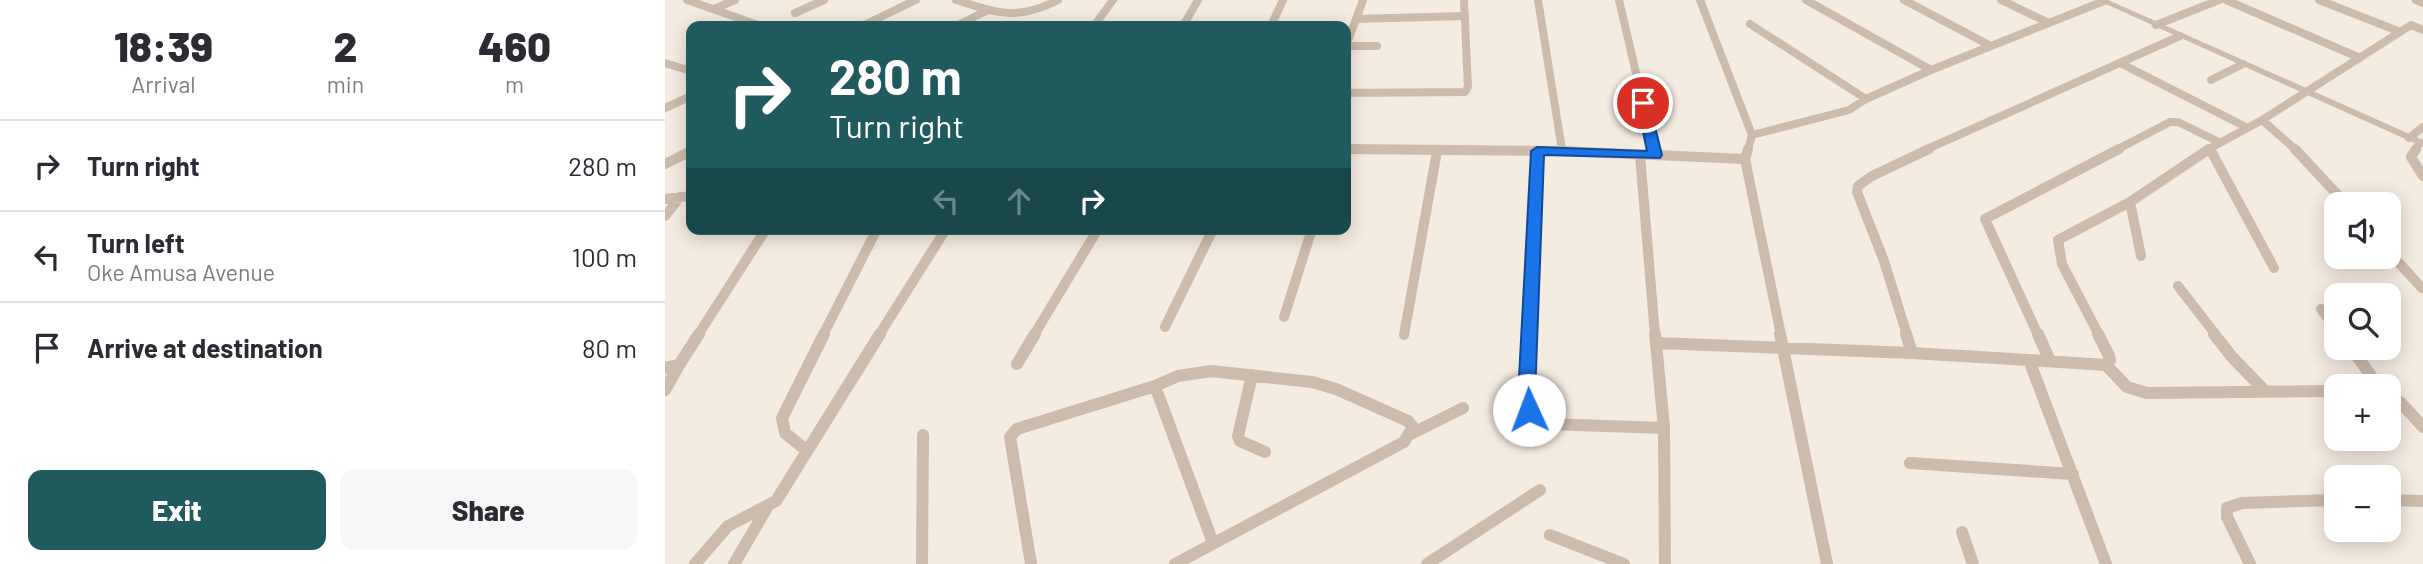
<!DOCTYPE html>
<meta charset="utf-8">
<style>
body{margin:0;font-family:Barlow,sans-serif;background:#f7f7f7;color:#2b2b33;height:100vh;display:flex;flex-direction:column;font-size:26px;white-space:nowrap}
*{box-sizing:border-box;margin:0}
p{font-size:23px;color:#7c7c81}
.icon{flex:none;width:38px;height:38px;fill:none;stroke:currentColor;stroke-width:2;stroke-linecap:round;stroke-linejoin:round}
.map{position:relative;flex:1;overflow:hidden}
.panel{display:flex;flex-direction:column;background:#fff;width:665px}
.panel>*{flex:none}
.banner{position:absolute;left:21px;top:21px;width:665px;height:214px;border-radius:14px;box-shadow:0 4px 18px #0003;background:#1f5a5e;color:#fff;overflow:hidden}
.tools{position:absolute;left:1659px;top:192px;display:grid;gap:14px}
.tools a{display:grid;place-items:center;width:77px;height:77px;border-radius:14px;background:#fff;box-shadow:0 4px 18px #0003;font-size:35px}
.pin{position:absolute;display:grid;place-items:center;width:60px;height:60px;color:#fff;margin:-30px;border:4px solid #fff;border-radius:50%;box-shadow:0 2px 7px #0007}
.me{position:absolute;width:77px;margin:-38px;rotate:358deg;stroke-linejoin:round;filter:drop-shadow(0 0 5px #0008)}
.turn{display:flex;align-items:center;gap:24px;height:147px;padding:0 28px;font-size:32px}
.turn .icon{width:91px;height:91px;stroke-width:2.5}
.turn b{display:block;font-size:49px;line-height:60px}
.lanes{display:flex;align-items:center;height:66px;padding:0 28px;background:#0003;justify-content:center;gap:35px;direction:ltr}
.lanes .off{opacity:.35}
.eta{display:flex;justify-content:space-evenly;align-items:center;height:119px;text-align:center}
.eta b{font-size:42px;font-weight:800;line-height:49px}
.cta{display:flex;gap:14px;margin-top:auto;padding:14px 28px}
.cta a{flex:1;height:80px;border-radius:14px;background:#1f5a5e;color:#fff;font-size:28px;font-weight:800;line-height:80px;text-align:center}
.cta a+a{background:#f7f7f7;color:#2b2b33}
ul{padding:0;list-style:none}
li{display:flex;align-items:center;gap:21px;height:91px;padding:0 28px;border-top:2px solid #e1e1e2}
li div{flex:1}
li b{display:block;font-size:26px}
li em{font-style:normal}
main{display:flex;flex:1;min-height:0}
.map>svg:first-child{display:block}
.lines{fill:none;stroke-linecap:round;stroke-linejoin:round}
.minor-far2{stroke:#cdbbac;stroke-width:8}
.minor-far1{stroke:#cdbbac;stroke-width:10}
.minor{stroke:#cdbbac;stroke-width:12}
.tertiary{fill:#cdbbac;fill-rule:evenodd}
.route{fill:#1a73e8;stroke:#114b97;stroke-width:2}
</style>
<main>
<section class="panel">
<div class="eta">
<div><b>18:39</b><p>Arrival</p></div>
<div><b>2</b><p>min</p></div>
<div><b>460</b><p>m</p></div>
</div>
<ul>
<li><svg class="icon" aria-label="right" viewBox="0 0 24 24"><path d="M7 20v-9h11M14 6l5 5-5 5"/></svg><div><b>Turn right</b></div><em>280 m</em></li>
<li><svg class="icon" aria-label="left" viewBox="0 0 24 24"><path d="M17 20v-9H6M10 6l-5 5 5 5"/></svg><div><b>Turn left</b><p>Oke Amusa Avenue</p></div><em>100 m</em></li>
<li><svg class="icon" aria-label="arrive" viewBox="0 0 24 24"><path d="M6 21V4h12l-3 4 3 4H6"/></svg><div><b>Arrive at destination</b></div><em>80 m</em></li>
</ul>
<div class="cta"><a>Exit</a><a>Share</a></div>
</section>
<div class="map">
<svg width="1758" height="564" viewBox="0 0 1758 564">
<rect width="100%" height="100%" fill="#f4ebe1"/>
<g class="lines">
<path class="minor-far2" d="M22 0 96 26
M291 0C333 13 352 21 393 0
M873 0 897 150
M954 0 989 150
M1035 0 1087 135
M1141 0 1266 70
M1239 0 1324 45
M1336 0 1384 23
M1561 0 1695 58
M1654 0 1733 31
M1751 0 1758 3
M49 9 70 0
M130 13 159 0
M691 19 698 0
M1085 24 1201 99
M1491 25 1554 0
M197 26 251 0
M291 26 323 10
M429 26 448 0
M518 26 533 0
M606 26 618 0
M681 46 691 19 800 16
M683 46H712
M0 63 26 71
M1455 63 1581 127
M1546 80 1578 64
M681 93 800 92 803 87 799 0
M0 108 26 96
M1597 120 1631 150
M1744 138 1758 127
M681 149 821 150
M1083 150 1087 135 1184 110 1201 99 1266 70 1439 1
M1260 150 1515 36
M1451 150 1505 122H1513L1554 142
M1542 150 1597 120 1746 25 1758 30
M1750 150 1755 143"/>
<path class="minor-far1" d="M681 149 897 151
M897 149V151L1080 159 1083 149
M989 149 990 155
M1545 149 1609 268
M1630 149 1682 205
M1751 149 1746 157 1758 176
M975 155 990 335
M1080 159 1116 335
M0 164 26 151
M0 199 26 196
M1465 202 1476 256
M0 216 15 197
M1724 252 1757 288
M1513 286 1551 335
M1656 309 1671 329
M619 317 647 229
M500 327 548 229
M33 335 101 229
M158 335 212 229
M214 335 281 229
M369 335 433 229
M739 335 772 151
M864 335 872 151
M1242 335 1219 261 1192 192 1193 186 1207 176 1264 149
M1373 335 1320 219 1454 149
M1434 335 1397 264 1393 240 1465 202 1544 149"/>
<path class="minor" d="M864 334C862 364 850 408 883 424L999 428
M990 334 991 343 1247 353 1241 334
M1115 334 1162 564
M1373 334 1385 361
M1433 334 1444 356 1445 360 1441 365
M1549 334 1567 357 1599 390
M991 343 999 428 1000 564
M1686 348 1714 387
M1247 353 1364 360 1441 564
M1364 360 1441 365 1462 387 1482 393 1671 391
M352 364 370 334
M0 368 14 365 34 334
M587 375 573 436 575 441 600 452
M490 386 548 543
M0 390 14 365
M1724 395 1737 404 1758 427
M746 434 798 408
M141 450 120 433 117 418 159 334
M1245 463 1408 474
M1724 500 1758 501
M1297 532 1308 564
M885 535 959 564
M30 564 63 526 111 501 215 334
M69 564 103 506
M257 564 258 435
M366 564 345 437 352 429 490 386 513 376 546 371 647 382 671 389 743 421 748 427 739 442 510 564
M762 564 875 490
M1585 564 1562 517V508L1577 503 1671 500"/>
<path class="tertiary" d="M1432 0H1443L1758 140V147Z"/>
</g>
<path class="route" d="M978 100 984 103 997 155 995 158 879 155 870 397 873 410 870 415H857L853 397 866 151 872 147 982 151 972 103Z"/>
</svg>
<div class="tools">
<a><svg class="icon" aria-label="sound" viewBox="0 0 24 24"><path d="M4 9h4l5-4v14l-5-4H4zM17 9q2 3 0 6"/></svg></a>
<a><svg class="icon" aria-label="search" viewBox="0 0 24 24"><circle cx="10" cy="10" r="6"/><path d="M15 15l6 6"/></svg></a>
<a>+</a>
<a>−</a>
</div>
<div class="pin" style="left:978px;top:103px;background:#d93025"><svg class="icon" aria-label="arrive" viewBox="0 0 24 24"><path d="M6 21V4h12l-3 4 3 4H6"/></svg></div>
<svg class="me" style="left:864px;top:410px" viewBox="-20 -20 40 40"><circle r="19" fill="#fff"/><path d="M0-13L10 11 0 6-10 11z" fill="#1a73e8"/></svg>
<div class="banner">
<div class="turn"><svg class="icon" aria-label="right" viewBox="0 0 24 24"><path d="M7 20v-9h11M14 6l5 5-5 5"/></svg><div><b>280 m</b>Turn right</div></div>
<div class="lanes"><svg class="icon off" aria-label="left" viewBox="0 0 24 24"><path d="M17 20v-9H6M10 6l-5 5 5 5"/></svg><svg class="icon off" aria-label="ahead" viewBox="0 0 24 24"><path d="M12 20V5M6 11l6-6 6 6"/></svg><svg class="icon" aria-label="right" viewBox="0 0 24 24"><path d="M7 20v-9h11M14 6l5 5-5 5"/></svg></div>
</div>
</div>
</main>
